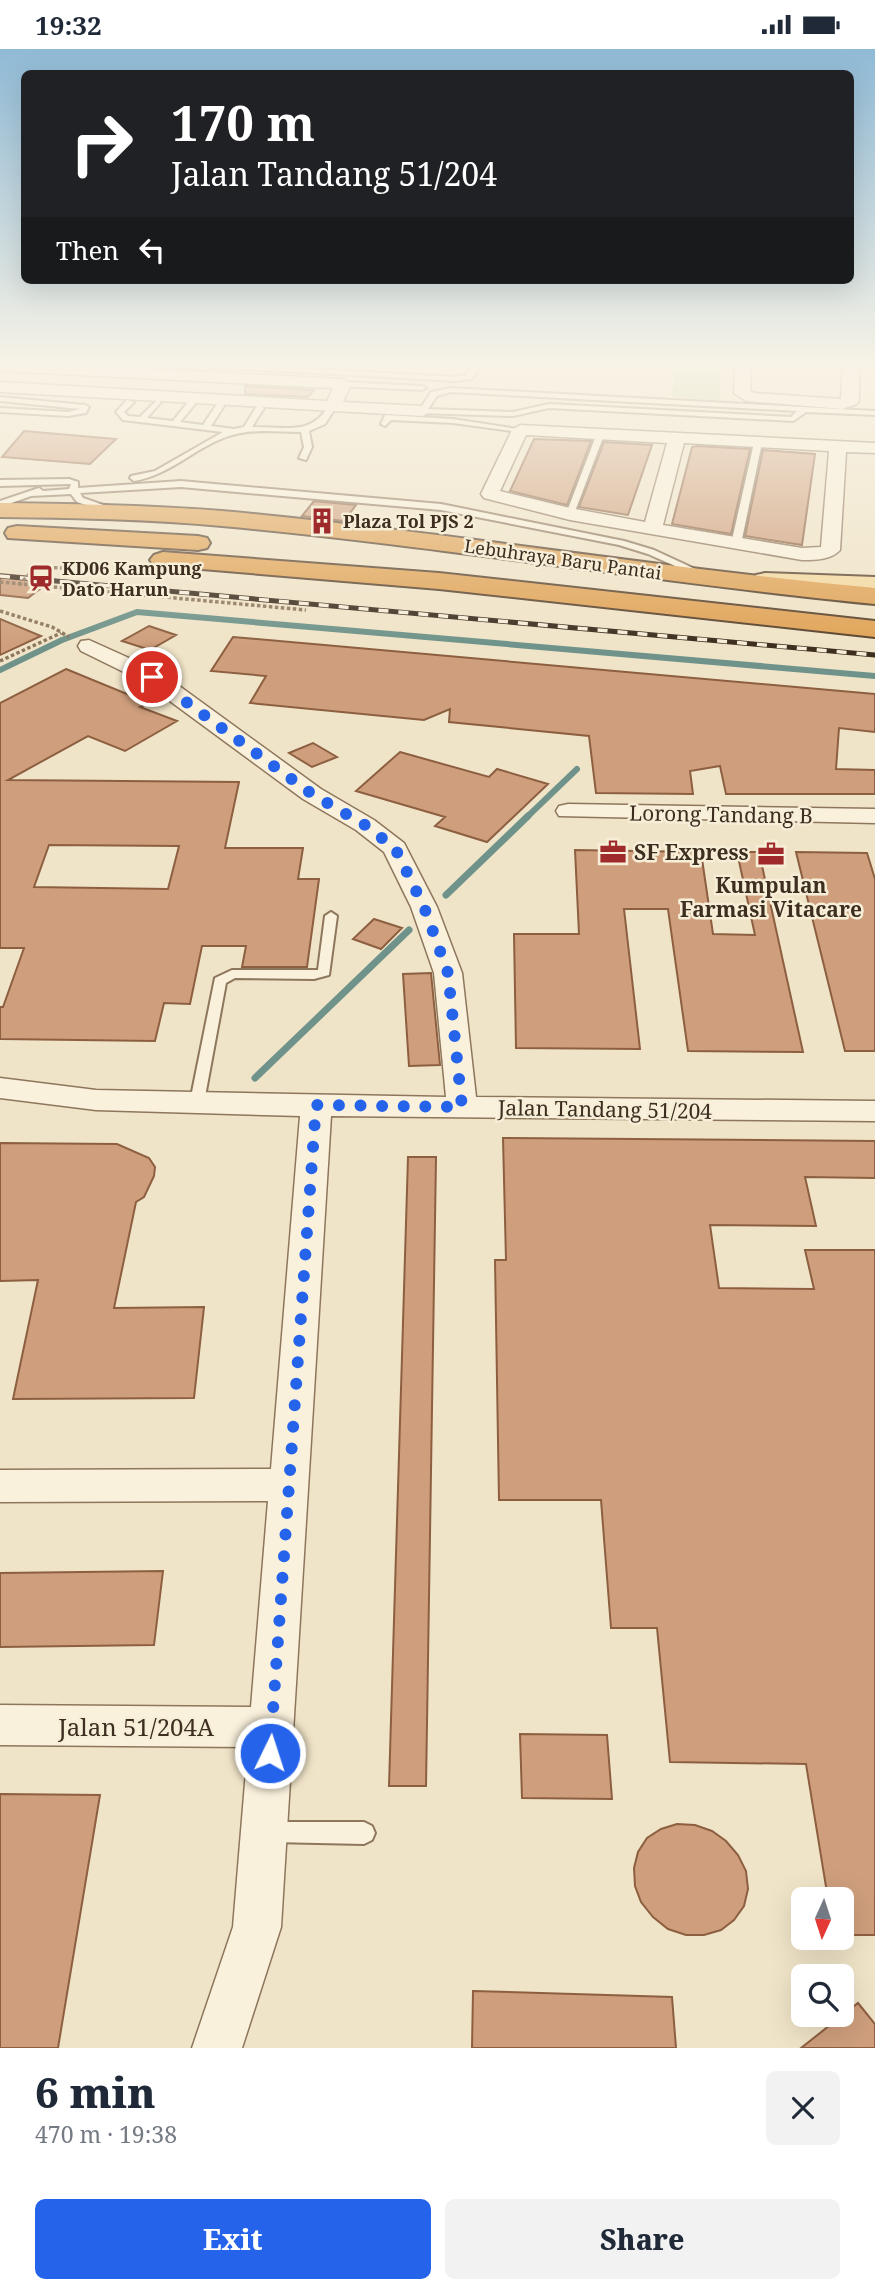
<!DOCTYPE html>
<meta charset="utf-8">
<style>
body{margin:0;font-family:"Noto Serif",serif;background:#f2f2f3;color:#1f2937;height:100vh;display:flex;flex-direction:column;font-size:26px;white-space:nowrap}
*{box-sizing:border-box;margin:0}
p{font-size:23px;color:#747a83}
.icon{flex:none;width:38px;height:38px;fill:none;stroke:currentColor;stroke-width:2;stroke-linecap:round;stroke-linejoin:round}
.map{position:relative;height:1999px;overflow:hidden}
.details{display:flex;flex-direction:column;background:#fff;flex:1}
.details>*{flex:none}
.top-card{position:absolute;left:21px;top:21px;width:833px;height:214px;border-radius:10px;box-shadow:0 7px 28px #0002;background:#202124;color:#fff;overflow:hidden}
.needle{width:46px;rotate:183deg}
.tools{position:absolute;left:791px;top:1838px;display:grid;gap:14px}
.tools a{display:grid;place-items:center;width:63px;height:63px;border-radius:10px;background:#fff;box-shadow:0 7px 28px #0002;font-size:35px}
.pin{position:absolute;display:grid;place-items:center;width:60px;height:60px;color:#fff;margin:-30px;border:4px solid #fff;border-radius:50%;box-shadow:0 2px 7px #0007}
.me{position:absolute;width:77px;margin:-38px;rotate:4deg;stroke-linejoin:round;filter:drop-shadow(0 0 5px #0008)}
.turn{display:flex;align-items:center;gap:24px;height:147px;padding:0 35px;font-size:32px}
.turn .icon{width:91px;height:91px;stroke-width:2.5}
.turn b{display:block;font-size:49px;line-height:60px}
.then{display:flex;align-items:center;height:66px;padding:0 35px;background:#0003;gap:14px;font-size:26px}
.round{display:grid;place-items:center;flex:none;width:74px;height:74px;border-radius:10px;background:#f2f2f3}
.headline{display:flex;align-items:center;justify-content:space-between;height:119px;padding:0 35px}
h1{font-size:42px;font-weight:800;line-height:52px}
.action{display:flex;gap:14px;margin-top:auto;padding:14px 35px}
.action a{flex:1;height:80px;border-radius:10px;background:#2563eb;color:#fff;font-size:28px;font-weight:800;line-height:80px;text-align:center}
.action a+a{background:#f2f2f3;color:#1f2937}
.status{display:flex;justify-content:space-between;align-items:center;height:49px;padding:0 35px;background:#fff;direction:ltr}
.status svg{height:19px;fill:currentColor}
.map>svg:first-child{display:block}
.green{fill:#c9cf9b}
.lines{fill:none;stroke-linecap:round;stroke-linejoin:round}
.stream-far1{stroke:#6f938a;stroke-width:6}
.stream{stroke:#6f938a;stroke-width:7}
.building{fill:#cf9f7d;stroke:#8d5f41;stroke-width:2;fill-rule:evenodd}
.service-casing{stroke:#8d765c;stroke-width:4}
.minor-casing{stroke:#8d765c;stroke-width:3}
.primary-casing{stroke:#5b4430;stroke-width:4}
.motorway-casing{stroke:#5b4430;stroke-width:4}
.path{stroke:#8d765c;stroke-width:3.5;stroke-dasharray:3.5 2.5;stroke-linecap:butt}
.service{fill:#faf1dc;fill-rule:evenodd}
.minor{fill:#faf1dc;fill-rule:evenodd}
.primary{fill:#f3d9a0;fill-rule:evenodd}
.motorway{fill:#e0a458;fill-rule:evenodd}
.rail-casing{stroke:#3d2e20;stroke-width:5}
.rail{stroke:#f7eed8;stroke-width:3.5;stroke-dasharray:10;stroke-linecap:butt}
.path-bridge{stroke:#8d765c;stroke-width:3.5;stroke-dasharray:3.5 2.5;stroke-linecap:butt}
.route{stroke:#2563eb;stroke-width:12;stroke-dasharray:0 21.6}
.labels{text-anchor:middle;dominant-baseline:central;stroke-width:5;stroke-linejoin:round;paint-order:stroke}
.far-poi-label{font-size:18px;font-weight:bold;fill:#3d2e20;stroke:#f7eed8;text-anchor:start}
.far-street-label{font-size:18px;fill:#3d2e20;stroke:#f7eed8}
.street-label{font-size:21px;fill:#3d2e20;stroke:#f7eed8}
.poi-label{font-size:21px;font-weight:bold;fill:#3d2e20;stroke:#f7eed8;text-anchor:start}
.near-street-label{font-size:24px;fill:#3d2e20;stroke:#f7eed8}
</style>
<div class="status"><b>19:32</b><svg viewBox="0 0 49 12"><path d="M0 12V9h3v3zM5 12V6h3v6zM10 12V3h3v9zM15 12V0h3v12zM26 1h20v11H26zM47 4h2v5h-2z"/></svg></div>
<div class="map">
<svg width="875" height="1999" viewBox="0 0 875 1999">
<rect width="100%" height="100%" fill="#f0e4c8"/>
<path class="green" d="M674 322 721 325 720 351 672 348Z"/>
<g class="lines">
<path class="stream-far1" d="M0 621 62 591 137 563 875 627
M526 769 577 720"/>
<path class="stream" d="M446 846 528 767
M255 1029 409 881"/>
</g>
<path class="building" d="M245 337 314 341 308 348 245 345Z
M24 382 116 390 90 415 2 408Z
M534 390 591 392 567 456 510 442Z
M604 393 652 396 628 466 579 458Z
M697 397 750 400 731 485 672 475 692 398Z
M763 401 815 405 802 496 745 487Z
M314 452 356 456 344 472 302 467Z
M0 525 53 530 28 549 0 546Z
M0 570 41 587 0 606Z
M149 577 176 586 150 601 122 592Z
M233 588 875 645V683L839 679 836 720 875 721V745H726L720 717 690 722 693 745 596 744 589 687 449 673 450 660 424 671 250 654 266 627 211 622Z
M66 620 149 654 140 658 177 672 125 702 88 687 8 731 239 733 225 799H303L298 830H319L307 918H242L246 897H202L190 955 164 954 155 992 0 990V958H3L24 899H0V654ZM49 796 179 797 168 840 34 838Z
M313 694 337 708 312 718 289 704Z
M400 703 489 728 497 720 548 735 487 793 435 777 445 768 356 742Z
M575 801 701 803 713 885 755 886 737 803H759L803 1003 688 1002 668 860H624L640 1000 516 999 514 885H579Z
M796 803 867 804 875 830V1002H845Z
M374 870 402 879 381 900 353 890Z
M431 924 440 1016 409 1017 403 925Z
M503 1089 875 1092V1129L805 1128 816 1177 710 1176 719 1239 814 1240 805 1201H875V1886H842V1850H828L806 1715 670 1713 657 1579H611L601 1451H499L495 1211H506Z
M0 1094 117 1095 149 1109 155 1118 154 1127 144 1148 136 1153 114 1259 204 1258 194 1349 13 1350 38 1231 0 1232Z
M408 1108H436L426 1737H389Z
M163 1522 154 1596 0 1598V1524Z
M520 1685 607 1686 612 1750 522 1749Z
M0 1745 100 1746 58 1999H0Z
M677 1775 695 1776 712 1782 726 1792 738 1806 746 1822 748 1840 744 1857 734 1871 721 1881 704 1886H686L668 1880 653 1868 641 1853 635 1837 634 1819 638 1803 647 1789 661 1780Z
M473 1942 672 1948 676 1999H472Z
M858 1954 875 1975V1999H801Z"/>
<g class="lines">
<g class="service-casing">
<path id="service" d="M206 316H246L455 328 466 326 472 316H480L472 330 455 332 210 318Z
M343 333 422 337 426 339 422 341 340 337V333Z
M451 339 875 362V366L806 363 793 372 549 359 513 367 420 364 419 362 431 343ZM451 343 797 362 791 368 549 355 513 363 428 360 437 347Z
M0 348 85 356 89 358 86 364 68 367 0 363V359L68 363 80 360 0 352Z
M127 351 134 353 124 363 128 367 140 368 157 351 161 353 147 369 173 372 188 353H194L195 355 180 373 203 376 217 355H223L224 357 211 377 234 380 244 378 257 357H260L264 359 252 378C283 377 312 388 329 356L336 358 325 375 309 382 312 398 306 411 299 409 304 398 301 383C277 383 250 379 226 388 193 400 170 426 134 432L130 429 131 427 155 422 223 383 123 371 116 363Z
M385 366 453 370 524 381 520 383 453 374 391 371 385 377 381 375Z
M597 384 604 386 574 465 567 467 566 465Z
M758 392 762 394 741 495 736 498 731 495 754 394Z
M69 430 78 433V439L181 432 441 455 624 492 654 501 708 526 700 528 648 505 619 496 441 461 181 438 80 444 83 449 112 459 113 461 109 464 77 453 71 445 31 447 0 458V452L39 439 43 442 69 440 71 435 0 437V431Z
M331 863 337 867 329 926 314 930 235 929 226 934 204 1053 197 1058 192 1056 190 1053 215 929 232 921H318L325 867Z
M271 1773H364L372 1777 375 1784 372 1791 364 1795 271 1793 263 1790 260 1783 263 1776Z"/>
</g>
<g class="minor-casing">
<path id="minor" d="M0 316H68L343 330 351 335 343 353 423 357 431 362 423 367 0 343V333L327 352 333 339 0 322Z
M735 316H751L750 342 755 344 841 350 843 316H859V352L857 355 842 360 746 352 734 344Z
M520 376 875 394V404L846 403 840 501C831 511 815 511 802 511L570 471 484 449 481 445 512 381ZM526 386 667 394 645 473 570 459 500 442ZM684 394 829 402 821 498 802 499 663 476Z
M89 591 160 623 321 740 374 771 404 794 437 858 462 924 476 1048 875 1052V1072L331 1067 281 1878 242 1999H192L233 1878 248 1698 0 1696V1656L251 1658 268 1452 0 1453V1421L271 1420 300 1067 96 1061 0 1049V1029L96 1041 446 1048 434 924 411 858 384 803 356 781 303 750 144 633 81 602 78 597 81 592Z
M568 755 875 760V774L559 767 556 762 559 757Z"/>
</g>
<g class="primary-casing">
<path id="primary" d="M765 524 875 528V544L756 538 752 532 756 526Z"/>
</g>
<g class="motorway-casing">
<path id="motorway" d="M0 454C74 455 148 456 222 462 441 482 657 519 875 539V555C657 534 441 497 222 477 148 470 74 469 0 468Z
M17 477 198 487 207 489 210 494 207 499 198 501 8 489 5 484 8 479Z
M163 503 439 524 875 572V588L439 540 154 516 150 511 154 506Z"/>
</g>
<path class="path" d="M36 518 63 519
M0 533 306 561
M0 562 52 578 69 588
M0 612 61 584"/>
<use href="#service" class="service"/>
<use href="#minor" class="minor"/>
<use href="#primary" class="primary"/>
<use href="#motorway" class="motorway"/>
<g class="rail-casing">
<path id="rail" d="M0 527 875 606"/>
</g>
<use href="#rail" class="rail"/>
<path class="path-bridge" d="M19 536 36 518"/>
</g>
<linearGradient id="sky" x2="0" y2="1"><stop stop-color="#8fbad6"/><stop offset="0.53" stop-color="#f8f3e6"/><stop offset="1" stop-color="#f8f3e6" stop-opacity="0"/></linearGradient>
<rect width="875" height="596" fill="url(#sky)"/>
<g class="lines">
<path class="route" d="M152 628 312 745 365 776 395 799 424 858 448 924 462 1058 316 1056 270 1704"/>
</g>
<defs>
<g id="building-bare" transform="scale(2.1)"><path d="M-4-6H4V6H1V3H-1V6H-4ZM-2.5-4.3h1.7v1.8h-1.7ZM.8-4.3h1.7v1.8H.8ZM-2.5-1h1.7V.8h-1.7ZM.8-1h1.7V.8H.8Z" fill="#9e2a2b" stroke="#f7eed8" stroke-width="2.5" paint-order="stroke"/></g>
<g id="station-bare" transform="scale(2.1)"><path d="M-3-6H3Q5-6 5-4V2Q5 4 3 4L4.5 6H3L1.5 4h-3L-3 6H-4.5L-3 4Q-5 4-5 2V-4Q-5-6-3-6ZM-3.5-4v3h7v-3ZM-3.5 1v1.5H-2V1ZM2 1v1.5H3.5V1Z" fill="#9e2a2b" stroke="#f7eed8" stroke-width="2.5" paint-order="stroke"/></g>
<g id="office-bare" transform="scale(2.1)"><path d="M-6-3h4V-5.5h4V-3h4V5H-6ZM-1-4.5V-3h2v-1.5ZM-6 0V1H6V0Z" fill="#9e2a2b" stroke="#f7eed8" stroke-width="2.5" paint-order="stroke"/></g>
</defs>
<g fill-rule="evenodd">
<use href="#building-bare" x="322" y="472"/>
<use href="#station-bare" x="41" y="529"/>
<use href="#office-bare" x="613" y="803"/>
<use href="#office-bare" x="771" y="805"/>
</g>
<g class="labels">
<g class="far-poi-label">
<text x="343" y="472">Plaza Tol PJS 2</text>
<text x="62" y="519">KD06 Kampung<tspan x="62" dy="21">Dato Harun</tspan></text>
</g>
<g class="far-street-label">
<text transform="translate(563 510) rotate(8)">Lebuhraya Baru Pantai</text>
</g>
<g class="street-label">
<text transform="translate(721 765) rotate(1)">Lorong Tandang B</text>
<text transform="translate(605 1060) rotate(1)">Jalan Tandang 51/204</text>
</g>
<g class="poi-label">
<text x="634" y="803">SF Express</text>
<text x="771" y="836" text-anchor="middle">Kumpulan<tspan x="771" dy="24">Farmasi Vitacare</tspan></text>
</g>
<g class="near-street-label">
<text x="136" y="1677">Jalan 51/204A</text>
</g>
</g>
</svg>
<div class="tools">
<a><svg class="needle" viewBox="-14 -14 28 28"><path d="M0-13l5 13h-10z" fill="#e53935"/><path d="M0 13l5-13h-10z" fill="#747a83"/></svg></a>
<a><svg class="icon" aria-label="search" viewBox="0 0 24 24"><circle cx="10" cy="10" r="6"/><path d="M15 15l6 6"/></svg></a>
</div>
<div class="pin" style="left:152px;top:628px;background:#d93025"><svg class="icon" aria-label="arrive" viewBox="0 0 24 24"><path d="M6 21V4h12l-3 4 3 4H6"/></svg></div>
<svg class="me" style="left:270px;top:1704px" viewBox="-20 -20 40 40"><circle r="17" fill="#2563eb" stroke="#fff" stroke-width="3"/><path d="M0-11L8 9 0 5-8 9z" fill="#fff"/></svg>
<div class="top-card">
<div class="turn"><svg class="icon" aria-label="right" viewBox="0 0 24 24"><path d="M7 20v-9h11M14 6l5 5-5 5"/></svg><div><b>170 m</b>Jalan Tandang 51/204</div></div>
<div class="then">Then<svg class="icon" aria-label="left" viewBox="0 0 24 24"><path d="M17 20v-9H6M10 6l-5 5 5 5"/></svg></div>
</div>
</div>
<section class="details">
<div class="headline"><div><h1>6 min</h1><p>470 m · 19:38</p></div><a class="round"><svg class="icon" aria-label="close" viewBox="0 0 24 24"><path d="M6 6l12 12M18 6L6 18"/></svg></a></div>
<div class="action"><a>Exit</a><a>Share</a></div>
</section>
